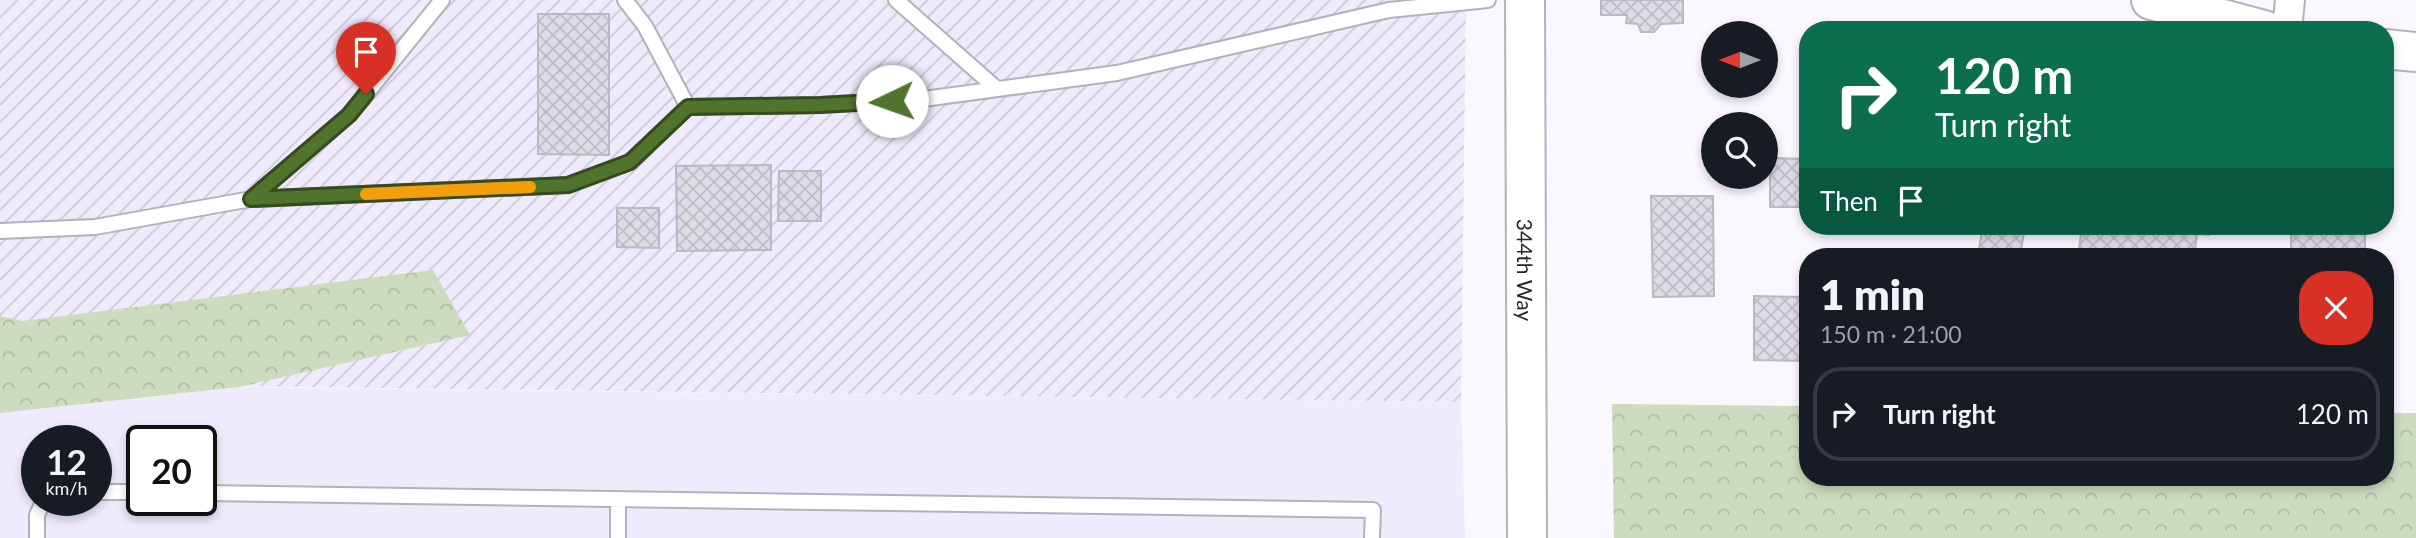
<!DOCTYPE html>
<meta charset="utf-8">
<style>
body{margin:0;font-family:Lato,sans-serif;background:#242831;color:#f1f3f6;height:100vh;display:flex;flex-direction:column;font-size:26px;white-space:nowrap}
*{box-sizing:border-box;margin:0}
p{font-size:23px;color:#9ea1a6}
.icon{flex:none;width:38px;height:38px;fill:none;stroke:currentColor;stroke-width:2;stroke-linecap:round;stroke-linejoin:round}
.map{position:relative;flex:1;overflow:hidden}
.details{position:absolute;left:1799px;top:248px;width:595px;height:238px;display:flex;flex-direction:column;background:#171b24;border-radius:28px;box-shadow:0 4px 10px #0003}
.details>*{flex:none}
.hud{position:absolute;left:1799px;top:21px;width:595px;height:214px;border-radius:28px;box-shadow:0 4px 10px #0003;background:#0b6e4f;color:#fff;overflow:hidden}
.needle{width:46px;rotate:270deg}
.controls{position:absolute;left:1701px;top:21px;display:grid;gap:14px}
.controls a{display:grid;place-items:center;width:77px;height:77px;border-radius:50%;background:#171b24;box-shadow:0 4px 10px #0003;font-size:35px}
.speed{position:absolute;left:21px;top:425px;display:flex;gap:14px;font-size:35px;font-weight:700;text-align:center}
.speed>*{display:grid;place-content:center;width:91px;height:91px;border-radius:50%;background:#171b24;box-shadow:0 4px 10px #0003;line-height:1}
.speed small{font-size:18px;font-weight:400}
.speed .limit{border:4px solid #111;border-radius:10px;background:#fff;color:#111}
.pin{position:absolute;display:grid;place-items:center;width:60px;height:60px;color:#fff;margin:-72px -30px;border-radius:50% 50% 50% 0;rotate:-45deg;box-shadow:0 0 7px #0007}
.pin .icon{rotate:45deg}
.me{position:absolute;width:77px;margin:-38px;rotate:267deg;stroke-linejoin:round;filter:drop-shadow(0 0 5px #0008)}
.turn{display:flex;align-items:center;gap:24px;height:147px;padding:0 21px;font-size:32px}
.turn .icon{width:91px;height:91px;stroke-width:2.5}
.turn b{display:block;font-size:49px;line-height:60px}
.then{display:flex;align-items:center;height:66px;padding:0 21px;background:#0003;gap:14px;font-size:26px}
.round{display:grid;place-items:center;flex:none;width:74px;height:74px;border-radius:28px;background:#242831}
.headline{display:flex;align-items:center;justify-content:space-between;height:119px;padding:0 21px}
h1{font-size:42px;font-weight:800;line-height:52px}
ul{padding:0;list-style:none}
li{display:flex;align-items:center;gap:21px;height:94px;margin:0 14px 10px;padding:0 7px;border:4px solid #363941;border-radius:28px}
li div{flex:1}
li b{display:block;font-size:26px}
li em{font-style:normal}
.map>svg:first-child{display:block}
.built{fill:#efeafc;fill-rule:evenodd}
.industrial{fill:url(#industrial-furrows)}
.forest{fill:url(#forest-crowns)}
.building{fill:url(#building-cross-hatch);stroke:#bbb8c2;stroke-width:2}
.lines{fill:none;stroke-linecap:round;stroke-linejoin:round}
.lane-casing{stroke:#b4b1bb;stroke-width:18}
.street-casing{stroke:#b4b1bb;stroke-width:32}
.secondary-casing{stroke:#b4b1bb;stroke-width:42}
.lane{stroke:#fff;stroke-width:14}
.street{stroke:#fff;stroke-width:28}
.secondary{stroke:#fff;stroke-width:38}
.route-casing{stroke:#354b1d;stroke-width:18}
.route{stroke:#51742c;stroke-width:12}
.slow{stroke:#f59e0b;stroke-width:12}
.labels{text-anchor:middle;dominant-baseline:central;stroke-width:7;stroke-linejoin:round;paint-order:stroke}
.street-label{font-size:21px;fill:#272529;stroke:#fff}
</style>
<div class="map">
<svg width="2416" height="538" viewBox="0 0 2416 538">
<defs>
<pattern id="industrial-furrows" width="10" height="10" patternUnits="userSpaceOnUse" patternTransform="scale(1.75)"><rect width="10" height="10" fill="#efeafc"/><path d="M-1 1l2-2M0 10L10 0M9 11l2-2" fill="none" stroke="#cdc9d8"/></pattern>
<pattern id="forest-crowns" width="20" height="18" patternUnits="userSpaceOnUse" patternTransform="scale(1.75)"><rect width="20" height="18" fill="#ccdcbf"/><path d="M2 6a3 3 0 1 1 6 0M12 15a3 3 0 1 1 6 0" fill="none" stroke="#afbda4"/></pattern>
<pattern id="building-cross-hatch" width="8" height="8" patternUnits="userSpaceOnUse" patternTransform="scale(1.75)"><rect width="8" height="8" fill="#dfdbe6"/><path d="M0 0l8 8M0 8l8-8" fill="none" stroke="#bfbcc5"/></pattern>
</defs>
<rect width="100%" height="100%" fill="#faf8fe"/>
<path class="built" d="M239 387 1461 402 1465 538H0V413ZM37 441H96V500H37ZM142 441H201V500H142Z"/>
<path class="industrial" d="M0 0H1466L1461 402 0 383Z"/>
<path class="forest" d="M433 270 470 335 239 387 0 413V316L22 321Z
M1612 404 1808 406V478H2385V413H2416V538H1614Z"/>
<path class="building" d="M1601 0H1683V23L1661 24 1654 32H1641L1638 24 1626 23 1627 15H1601Z
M538 14H609V155L538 154Z
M1770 158 1808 159V207H1770Z
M771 165V250L677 251 676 166Z
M779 171H821V221H778Z
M1651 196H1713L1714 296 1653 297Z
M617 208H659V248L617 247Z
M1983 226H2025L2020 257 1978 254Z
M2082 226H2210L2209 235 2197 234 2194 257H2078Z
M2291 226H2365V257H2291Z
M2245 255H2281V257H2245Z
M1754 296 1808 297V361L1754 360Z"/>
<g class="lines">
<g class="lane-casing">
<path id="lane" d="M625 0 645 26 688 107 820 105 916 100 1117 73 1389 10 1488 0
M896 0 997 89
M251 199 568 185 630 162 688 107
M0 231 95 227 251 199 349 115 442 0
M96 492H142
M201 493 1373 510 1372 538
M37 538V515L44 500
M618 538V499"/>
</g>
<g class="street-casing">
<path id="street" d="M2287 30 2290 0"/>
</g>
<g class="secondary-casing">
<g id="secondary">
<path id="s1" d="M1525 0 1527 538"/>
<path d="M2151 0 2264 30"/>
<path d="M2385 49 2416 52"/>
</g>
</g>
<use href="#lane" class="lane"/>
<use href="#street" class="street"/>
<use href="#secondary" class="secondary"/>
</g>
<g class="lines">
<g class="route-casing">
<path id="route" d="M366 94 349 115 251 199 568 185 630 162 688 107 820 105 892 101"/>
</g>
<use href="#route" class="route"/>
<path class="slow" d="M366 194 530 187"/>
</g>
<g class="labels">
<g class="street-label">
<text stroke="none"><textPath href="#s1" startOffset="270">344th Way</textPath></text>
</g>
</g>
</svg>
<div class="controls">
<a><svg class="needle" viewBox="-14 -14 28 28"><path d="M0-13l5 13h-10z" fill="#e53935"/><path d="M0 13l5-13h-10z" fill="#9ea1a6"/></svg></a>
<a><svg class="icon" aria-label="search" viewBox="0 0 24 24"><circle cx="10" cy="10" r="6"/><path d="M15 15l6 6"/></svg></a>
</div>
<div class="speed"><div>12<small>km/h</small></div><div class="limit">20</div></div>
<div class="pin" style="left:366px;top:94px;background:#d93025"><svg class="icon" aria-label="arrive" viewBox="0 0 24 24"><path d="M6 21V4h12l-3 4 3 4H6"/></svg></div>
<svg class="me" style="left:892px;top:101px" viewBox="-20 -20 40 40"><circle r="19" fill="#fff"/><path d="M0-13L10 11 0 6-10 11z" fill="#51742c"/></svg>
<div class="hud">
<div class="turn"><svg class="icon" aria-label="right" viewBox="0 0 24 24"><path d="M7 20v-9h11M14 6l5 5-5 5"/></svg><div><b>120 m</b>Turn right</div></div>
<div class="then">Then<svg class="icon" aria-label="arrive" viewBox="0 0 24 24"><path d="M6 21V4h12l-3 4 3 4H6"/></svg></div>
</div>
<section class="details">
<div class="headline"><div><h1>1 min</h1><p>150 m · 21:00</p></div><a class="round" style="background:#d93025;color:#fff"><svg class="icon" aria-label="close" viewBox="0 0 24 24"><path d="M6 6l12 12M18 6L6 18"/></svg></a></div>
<ul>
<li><svg class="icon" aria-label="right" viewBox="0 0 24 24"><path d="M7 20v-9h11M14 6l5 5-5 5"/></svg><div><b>Turn right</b></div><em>120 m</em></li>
</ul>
</section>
</div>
